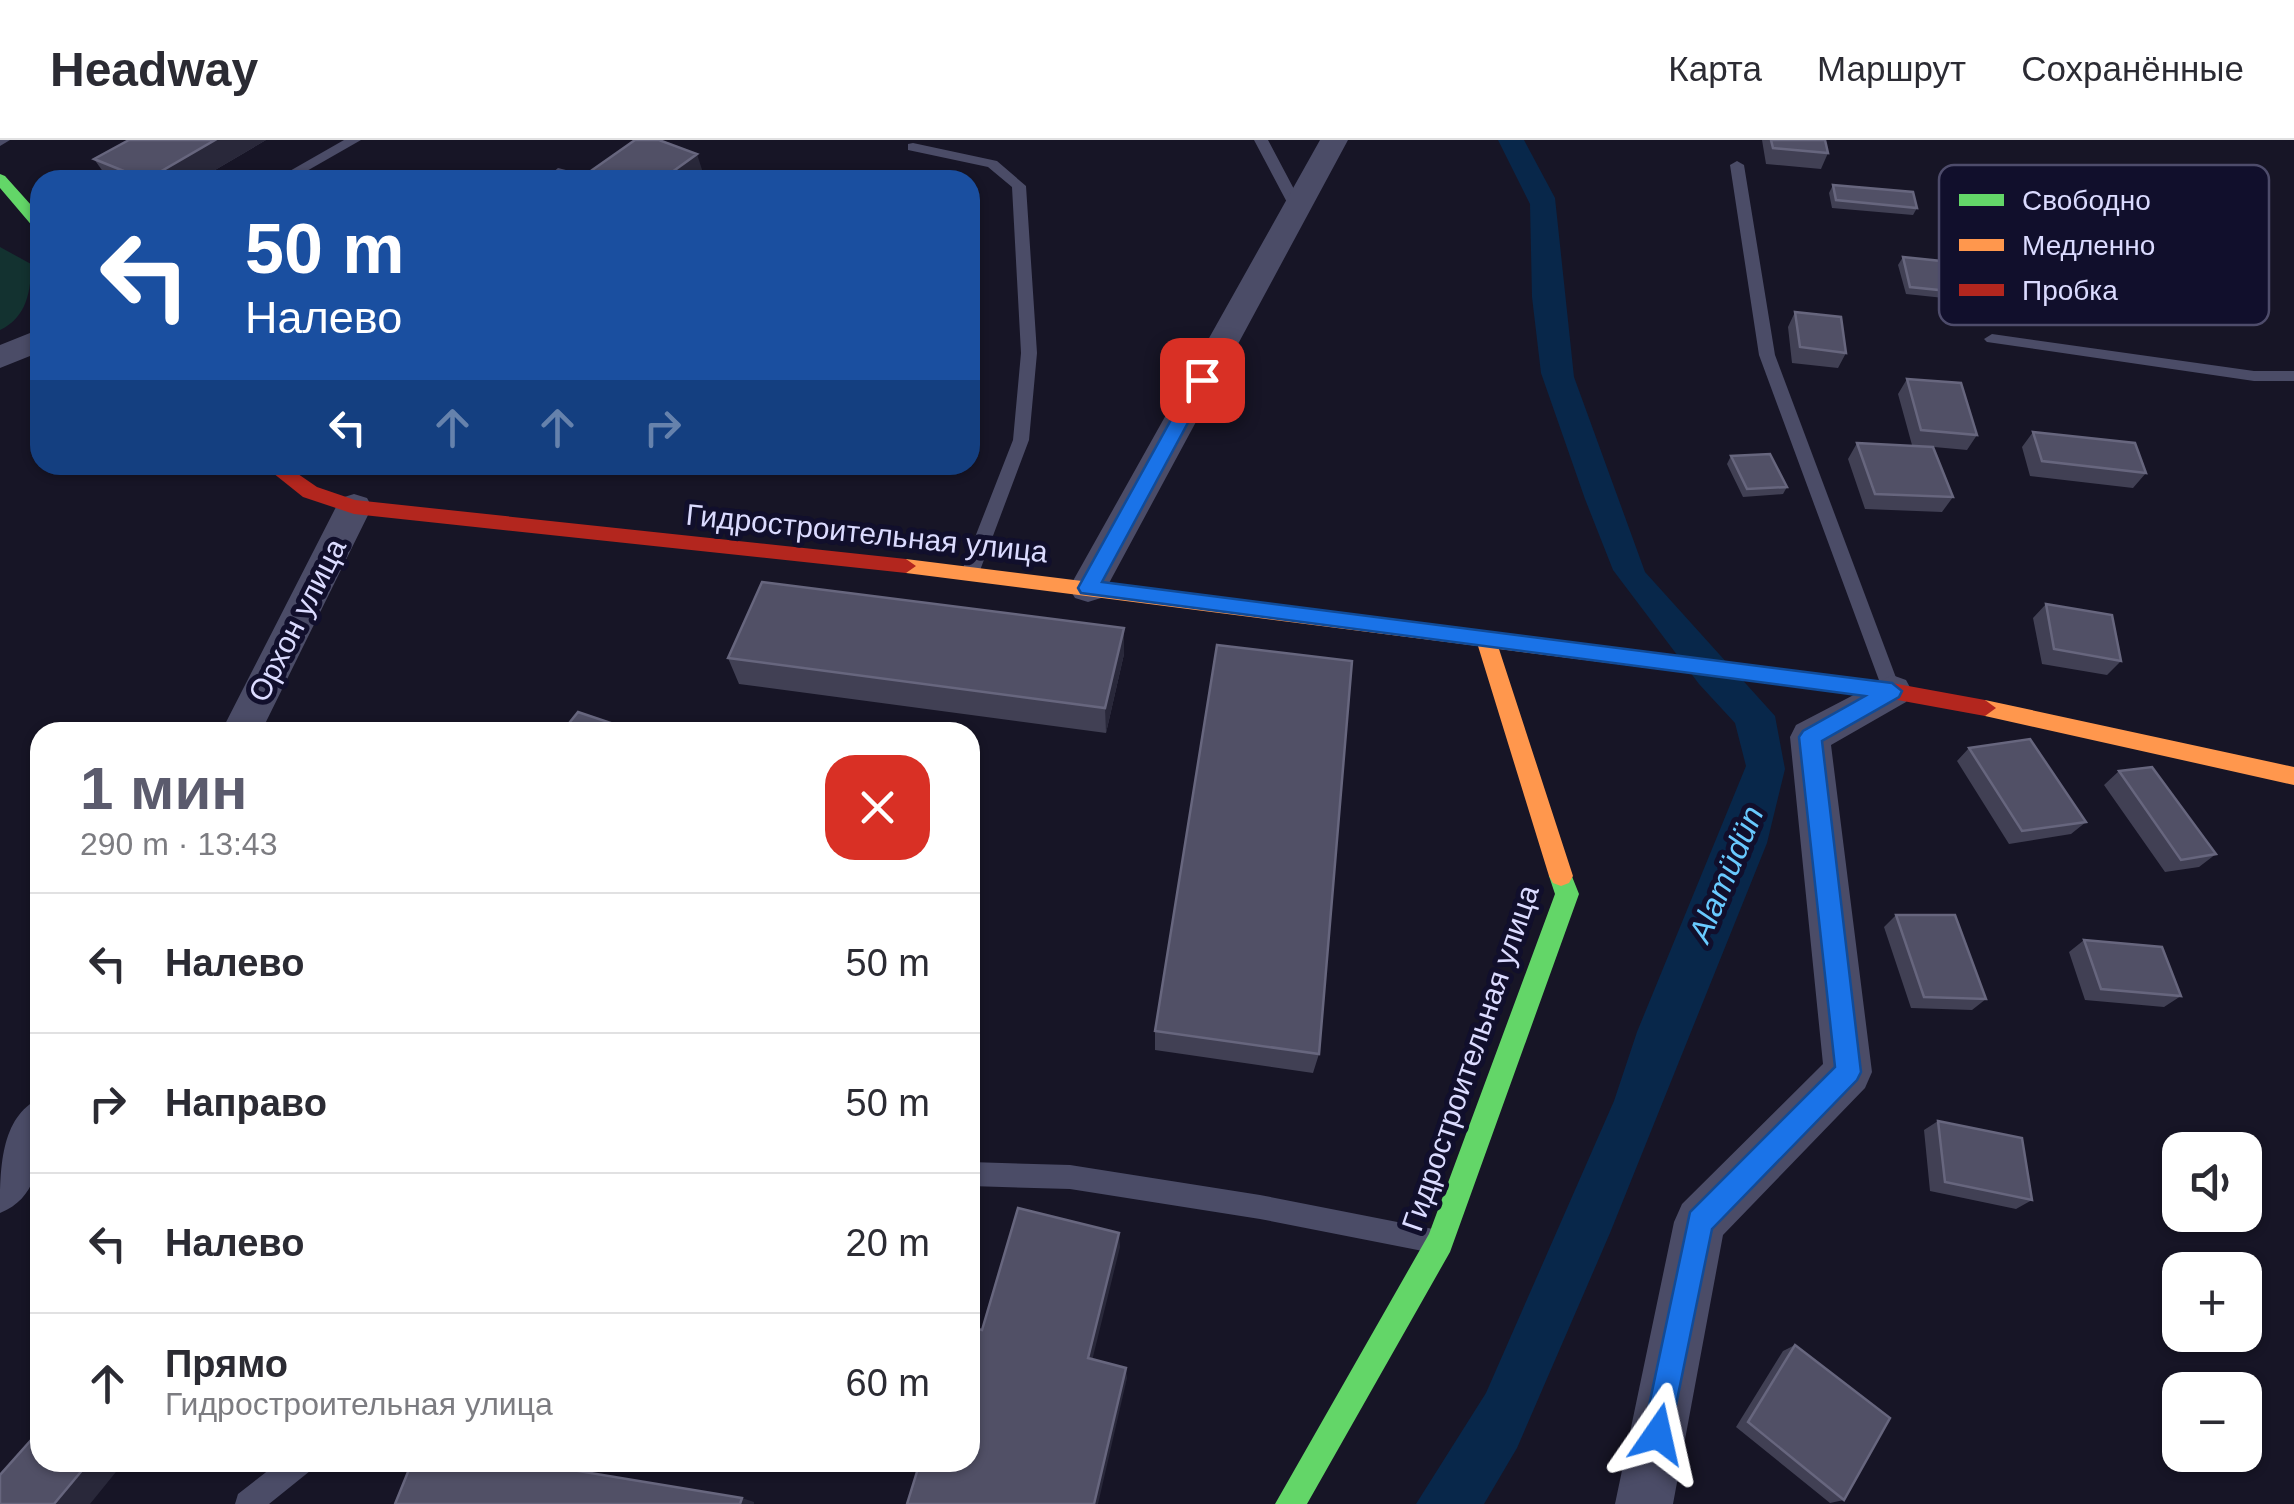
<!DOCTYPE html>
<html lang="ru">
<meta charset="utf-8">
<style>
body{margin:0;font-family:Helvetica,sans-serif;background:#f7f7f7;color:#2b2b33;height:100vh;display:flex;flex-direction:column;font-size:38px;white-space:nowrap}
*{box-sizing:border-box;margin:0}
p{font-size:32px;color:#7c7c81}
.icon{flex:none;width:55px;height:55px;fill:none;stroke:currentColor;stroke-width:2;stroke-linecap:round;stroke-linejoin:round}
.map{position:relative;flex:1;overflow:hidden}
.sheet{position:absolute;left:30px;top:582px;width:950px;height:750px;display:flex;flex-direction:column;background:#fff;border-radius:30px;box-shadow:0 2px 8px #0004}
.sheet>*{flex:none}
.top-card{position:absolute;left:30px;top:30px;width:950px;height:305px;border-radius:30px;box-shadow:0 2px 8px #0004;background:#1a4fa0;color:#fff;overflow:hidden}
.controls{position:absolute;left:2162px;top:992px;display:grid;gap:20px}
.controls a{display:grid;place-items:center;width:100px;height:100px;border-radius:20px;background:#fff;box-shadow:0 2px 8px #0004;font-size:50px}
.pin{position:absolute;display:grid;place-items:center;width:85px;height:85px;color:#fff;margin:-42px;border-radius:20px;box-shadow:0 5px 15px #0006}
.me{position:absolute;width:110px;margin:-55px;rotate:11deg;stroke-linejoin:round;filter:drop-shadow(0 0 8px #0008)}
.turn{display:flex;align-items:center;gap:35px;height:210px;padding:0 50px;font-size:45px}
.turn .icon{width:130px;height:130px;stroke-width:2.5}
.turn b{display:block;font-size:70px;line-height:85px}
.lanes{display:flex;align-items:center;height:95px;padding:0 50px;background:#0003;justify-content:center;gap:50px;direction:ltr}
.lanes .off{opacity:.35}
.round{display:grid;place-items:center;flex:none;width:105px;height:105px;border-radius:30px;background:#f7f7f7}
.summary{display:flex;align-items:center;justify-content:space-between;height:170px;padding:0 50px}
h1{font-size:60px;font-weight:700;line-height:75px;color:#5b5b6d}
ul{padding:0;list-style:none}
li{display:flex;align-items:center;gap:30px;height:140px;padding:0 50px;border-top:2px solid #e1e1e2}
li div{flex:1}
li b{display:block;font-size:38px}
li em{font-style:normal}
header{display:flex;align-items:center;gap:60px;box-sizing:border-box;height:140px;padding:0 50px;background:#fff;border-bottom:2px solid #e1e1e2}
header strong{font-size:48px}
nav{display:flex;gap:55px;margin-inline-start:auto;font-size:35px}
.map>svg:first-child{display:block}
.green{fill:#133230}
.water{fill:#08274a}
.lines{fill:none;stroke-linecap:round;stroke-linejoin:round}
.lane{fill:#4b4c67;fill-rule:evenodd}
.street{fill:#4b4c67;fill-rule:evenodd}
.fast{fill:#63d668;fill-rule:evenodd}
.slow{fill:#ff974d;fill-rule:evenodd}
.jam{fill:#b3261e;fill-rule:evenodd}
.wall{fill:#414054}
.shaded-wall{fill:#29283a}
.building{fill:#515066;stroke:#67667e;stroke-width:2.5}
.route{fill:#1a73e8;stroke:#114b97;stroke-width:2.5}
.labels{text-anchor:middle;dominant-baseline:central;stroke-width:10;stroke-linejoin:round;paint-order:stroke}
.street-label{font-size:30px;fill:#dbdbff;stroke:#110f2c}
.water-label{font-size:32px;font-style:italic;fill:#69caff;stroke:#110f2c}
.key{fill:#110f2c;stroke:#4e4c6b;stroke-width:2.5}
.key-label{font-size:28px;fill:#dbdbff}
</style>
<header>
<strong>Headway</strong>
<nav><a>Карта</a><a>Маршрут</a><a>Сохранённые</a></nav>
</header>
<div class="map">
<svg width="2294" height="1364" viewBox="0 0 2294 1364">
<rect width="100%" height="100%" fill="#171526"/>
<path class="green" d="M0 107 31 124C31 151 27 177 0 190Z"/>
<path class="water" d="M1498 0H1524L1555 58 1574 237 1645 432 1775 576 1785 629 1767 703 1610 1093 1517 1308 1484 1364H1416L1486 1253 1614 961 1637 892 1746 626 1735 583 1699 544 1613 430 1585 359 1541 233 1532 157 1530 64Z"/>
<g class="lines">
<path class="lane" d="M0 0H10L0 6Z
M344 0H361L291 40H274Z
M1254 0H1268L1304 68 1302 71 1290 68Z
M913 3 997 21 1026 46 1037 213 1029 300 979 433 970 439 961 433 1013 300 1021 213 1012 47 988 27 908 10V4Z
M1737 21 1744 25 1775 215 1901 551 1892 558 1883 551 1759 215 1730 25Z
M558 28 570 31 560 40H544Z
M1992 194 2254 231H2294V241H2254L1987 202 1984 199Z
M970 1022 1070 1025 1260 1055 1433 1089 1442 1092 1445 1101 1442 1110 1433 1113 1260 1079 1070 1049 970 1046Z
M279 1322H314L310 1331 269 1364H235L238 1354Z"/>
<path class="street" d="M1320 0H1348L1101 458 1088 462 1075 458 1069 448Z
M40 189V212L0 228V205Z
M354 354 367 358 372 367 261 592H221L336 367 341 358Z
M1892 535 1906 540 1912 551 1906 562 1831 605 1872 932 1865 948 1723 1095 1673 1364H1615L1674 1082 1682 1064 1823 924 1790 597 1796 585Z
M40 958C40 1001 47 1054 0 1073 0 1030 0 977 40 958Z"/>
<path class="fast" d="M0 34 5 36 40 75V90L34 88 0 48Z
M1561 726 1569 729 1579 754 1450 1112 1307 1364H1275L1429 1094 1555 754 1549 736 1553 729Z"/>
<path class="slow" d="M906 419 1672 515 1682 523 1672 531 1499 509 1573 736 1569 743 1561 746 1553 743 1549 736 1478 506 906 433 896 426Z
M1985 560 2294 627V645L1985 576 1974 568Z"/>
<path class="jam" d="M263 325H285L317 347 355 360 906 419 916 426 906 433 354 374 303 357Z
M1672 515 1892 543 1985 560 1996 568 1985 576 1892 559 1672 531 1662 523Z"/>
</g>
<path class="wall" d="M266 0 198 40H109L94 19Z
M1762 0H1825L1828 13 1821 29 1766 24Z
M1833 45 1917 68 1913 75 1832 68 1829 53Z
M1903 117 1949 151 1944 158 1906 154 1898 125Z
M1795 172 1846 213 1838 228 1792 223 1788 187Z
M1907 239 1977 295 1967 310 1912 305 1898 254Z
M2033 292 2146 333 2133 348 2030 336 2022 307Z
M1857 303 1953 357 1942 372 1865 369 1848 319Z
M1731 316 1787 347 1783 354 1743 357 1727 324Z
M2046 464 2121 521 2107 535 2042 524 2033 478Z
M1124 514 1106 593 739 544 728 518Z
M1969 608 2086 682 2071 694 2009 704 1957 621Z
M2119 631 2216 714 2199 727 2165 732 2104 645Z
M1896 775 1986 859 1972 870 1911 868 1884 787Z
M2084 800 2181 856 2164 867 2085 860 2069 812Z
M1155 891 1319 914 1313 933 1155 910Z
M1938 981 2032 1060 2016 1069 1930 1051 1924 990Z
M1795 1205 1844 1360 1830 1363 1736 1287 1783 1211Z"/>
<path class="shaded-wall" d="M215 0H266L198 40H146Z
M697 14 704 36 698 40H661Z
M1124 488V514L1106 593 1105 568Z
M1119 1093 1120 1107 1090 1229 1088 1218Z
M1126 1228 1127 1238 1098 1364H1094Z
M89 1322H124L90 1364H54Z
M742 1358 754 1362V1364H740Z"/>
<path class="building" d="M129 0H215L146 40 94 19Z
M635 0H659L697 14 661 40H578Z
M1771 0H1825L1828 13 1773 8Z
M1833 45 1913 52 1917 68 1836 60Z
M1903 117 1941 121 1949 151 1910 147Z
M1795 172 1841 177 1846 213 1800 207Z
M1907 239 1961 243 1977 295 1921 290Z
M2033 292 2135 303 2146 333 2042 321Z
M1857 303 1933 307 1953 357 1875 354Z
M1770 314 1787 347 1747 349 1731 316Z
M762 442 1124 488 1105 568 728 518Z
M2046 464 2112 475 2121 521 2054 509Z
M1217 505 1352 521 1319 914 1155 891Z
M578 572 623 587 619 592H562Z
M2030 599 2086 682 2022 691 1969 608Z
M2152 627 2216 714 2181 720 2119 631Z
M1896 775H1955L1986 859 1924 857Z
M2084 800 2162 807 2181 856 2101 849Z
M1938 981 2022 998 2032 1060 1945 1042Z
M1018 1068 1119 1093 1088 1218 1126 1228 1094 1364H907L920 1322H970V1187L982 1190Z
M1795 1205 1890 1278 1844 1360 1748 1282Z
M40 1290V1322H89L54 1364H0V1335Z
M412 1322H524L742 1358 740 1364H395Z"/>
<path class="route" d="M1202 235 1211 240 1102 442 1892 543 1902 551 1899 557 1822 601 1861 932 1857 940 1712 1089 1668 1304 1658 1308 1647 1304 1643 1294 1690 1072 1835 927 1799 597 1803 591 1865 556 1081 453 1078 448 1193 240Z"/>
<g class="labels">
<g class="street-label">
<text transform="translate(867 393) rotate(6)">Гидростроительная улица</text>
<text transform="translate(297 480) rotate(-63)">Орхон улица</text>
<text transform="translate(1470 918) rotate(-71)">Гидростроительная улица</text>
</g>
<g class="water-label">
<text transform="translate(1726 734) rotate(-67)">Alamüdün</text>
</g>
</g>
<rect x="1939" y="25" width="330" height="160" rx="15" class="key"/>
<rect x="1959" y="54" width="45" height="12" fill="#63d668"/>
<rect x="1959" y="99" width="45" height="12" fill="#ff974d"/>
<rect x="1959" y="144" width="45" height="12" fill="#b3261e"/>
<g class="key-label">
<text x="2022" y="70">Свободно</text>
<text x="2022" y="115">Медленно</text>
<text x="2022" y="160">Пробка</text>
</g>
</svg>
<div class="controls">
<a><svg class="icon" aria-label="sound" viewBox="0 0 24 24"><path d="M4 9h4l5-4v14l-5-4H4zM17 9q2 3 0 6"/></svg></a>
<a>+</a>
<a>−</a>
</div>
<div class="pin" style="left:1202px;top:240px;background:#d93025"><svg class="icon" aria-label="arrive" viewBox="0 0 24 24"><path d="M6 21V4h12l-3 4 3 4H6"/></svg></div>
<svg class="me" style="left:1658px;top:1294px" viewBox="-20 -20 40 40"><path d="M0-17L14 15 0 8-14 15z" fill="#1a73e8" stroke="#fff" stroke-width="4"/></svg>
<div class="top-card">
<div class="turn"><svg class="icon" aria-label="left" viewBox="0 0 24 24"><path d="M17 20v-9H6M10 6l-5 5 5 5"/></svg><div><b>50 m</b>Налево</div></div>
<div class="lanes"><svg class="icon" aria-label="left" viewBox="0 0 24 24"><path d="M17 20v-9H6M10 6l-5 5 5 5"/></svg><svg class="icon off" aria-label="ahead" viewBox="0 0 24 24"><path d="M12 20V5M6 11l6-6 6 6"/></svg><svg class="icon off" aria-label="ahead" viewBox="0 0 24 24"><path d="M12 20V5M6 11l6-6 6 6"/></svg><svg class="icon off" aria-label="right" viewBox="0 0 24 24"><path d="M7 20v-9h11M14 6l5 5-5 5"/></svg></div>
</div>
<section class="sheet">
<div class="summary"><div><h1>1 мин</h1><p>290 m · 13:43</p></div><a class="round" style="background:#d93025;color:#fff"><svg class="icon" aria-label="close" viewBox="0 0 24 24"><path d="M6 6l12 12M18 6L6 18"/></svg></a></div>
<ul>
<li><svg class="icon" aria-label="left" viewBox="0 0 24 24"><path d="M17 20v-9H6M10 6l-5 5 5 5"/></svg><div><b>Налево</b></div><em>50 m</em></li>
<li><svg class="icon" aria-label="right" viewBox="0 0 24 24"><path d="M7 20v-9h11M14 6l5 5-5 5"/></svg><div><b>Направо</b></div><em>50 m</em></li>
<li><svg class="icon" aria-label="left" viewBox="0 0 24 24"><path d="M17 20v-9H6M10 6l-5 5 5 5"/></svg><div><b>Налево</b></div><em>20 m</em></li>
<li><svg class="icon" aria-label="ahead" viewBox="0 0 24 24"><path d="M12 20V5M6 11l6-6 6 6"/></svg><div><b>Прямо</b><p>Гидростроительная улица</p></div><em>60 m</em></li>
</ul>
</section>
</div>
